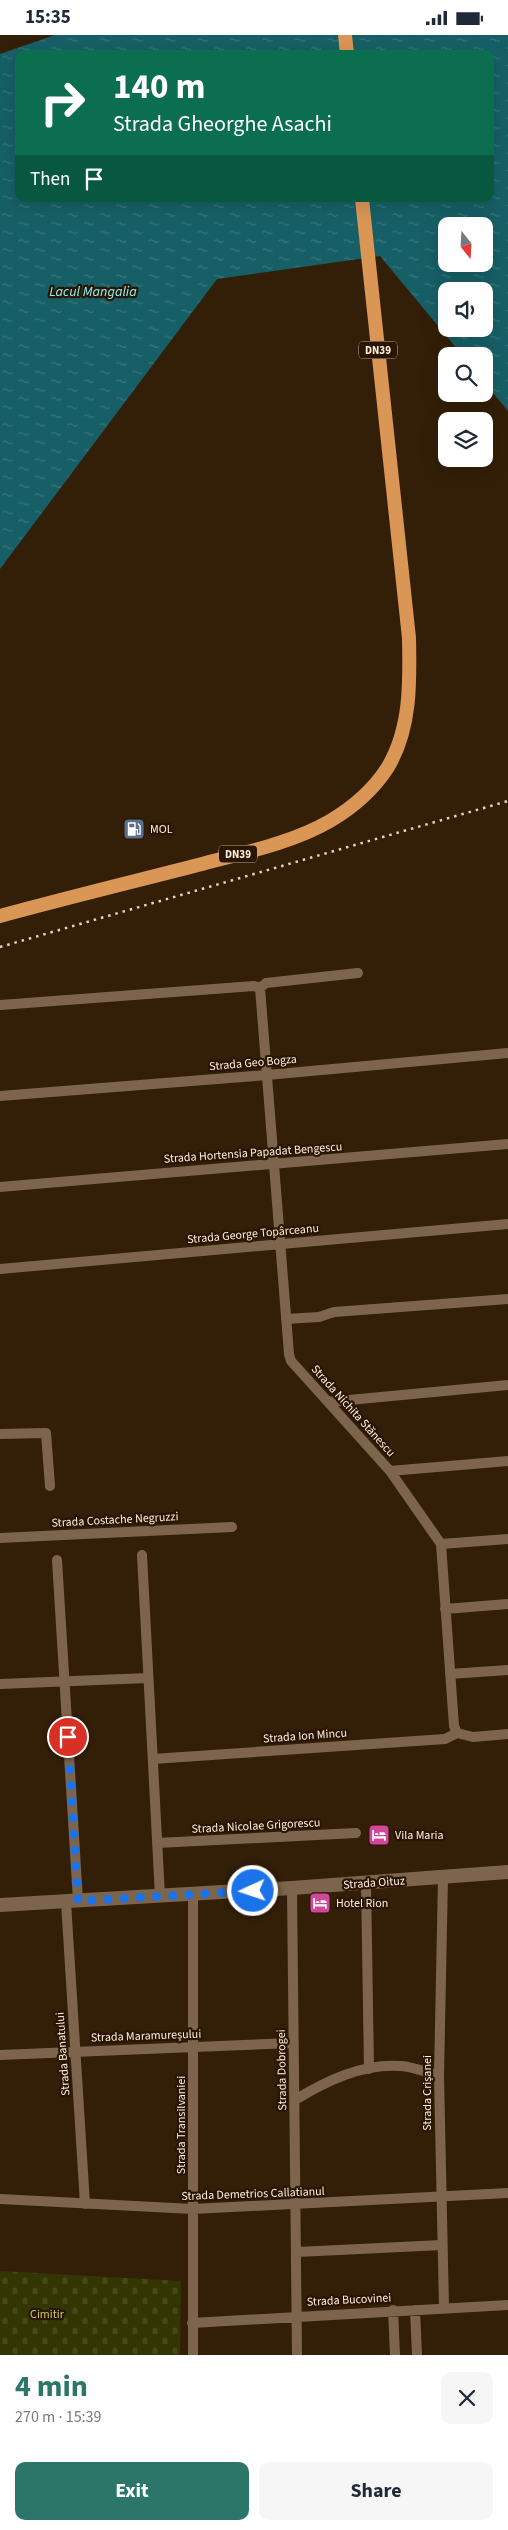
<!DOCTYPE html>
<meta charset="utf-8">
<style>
body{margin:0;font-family:"Source Sans 3",sans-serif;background:#f6f6f7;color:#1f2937;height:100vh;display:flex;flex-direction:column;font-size:19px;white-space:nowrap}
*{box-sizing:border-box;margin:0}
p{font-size:16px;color:#747a83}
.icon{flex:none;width:28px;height:28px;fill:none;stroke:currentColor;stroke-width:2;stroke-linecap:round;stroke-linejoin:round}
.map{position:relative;height:2320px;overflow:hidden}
.panel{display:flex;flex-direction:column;background:#fff;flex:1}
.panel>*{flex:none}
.top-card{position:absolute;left:15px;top:15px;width:479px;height:152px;border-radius:10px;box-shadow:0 5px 20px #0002;background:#0b6e4f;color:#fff;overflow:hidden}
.needle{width:32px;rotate:162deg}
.buttons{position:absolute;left:438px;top:182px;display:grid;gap:10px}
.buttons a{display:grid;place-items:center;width:55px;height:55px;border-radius:10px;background:#fff;box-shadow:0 5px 20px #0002;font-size:25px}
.pin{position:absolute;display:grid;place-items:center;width:42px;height:42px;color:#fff;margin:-21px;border:2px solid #fff;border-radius:50%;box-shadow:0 1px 5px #0007}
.me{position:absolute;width:55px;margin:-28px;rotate:267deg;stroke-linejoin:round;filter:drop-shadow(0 0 4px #0008)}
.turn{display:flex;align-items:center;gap:18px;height:105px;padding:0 15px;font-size:22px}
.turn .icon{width:65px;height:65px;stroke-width:2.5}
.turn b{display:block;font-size:35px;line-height:42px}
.then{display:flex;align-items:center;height:48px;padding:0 15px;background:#0003;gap:10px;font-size:19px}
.round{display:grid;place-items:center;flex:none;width:52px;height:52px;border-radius:10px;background:#f6f6f7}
.head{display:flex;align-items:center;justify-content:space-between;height:85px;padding:0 15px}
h1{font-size:30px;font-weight:700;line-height:38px;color:#2b7668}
.action{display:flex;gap:10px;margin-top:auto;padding:10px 15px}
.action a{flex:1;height:58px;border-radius:10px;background:#2b7668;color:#fff;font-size:20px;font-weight:700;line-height:58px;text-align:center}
.action a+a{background:#f6f6f7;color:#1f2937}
.status{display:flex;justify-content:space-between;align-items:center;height:35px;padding:0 25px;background:#fff;direction:ltr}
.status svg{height:14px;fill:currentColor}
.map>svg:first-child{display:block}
.cemetery{fill:url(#cemetery-stones)}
.water{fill:url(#water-ripples);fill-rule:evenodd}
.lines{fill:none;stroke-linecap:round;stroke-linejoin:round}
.minor{stroke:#7d654d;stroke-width:10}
.secondary{stroke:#7d654d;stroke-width:14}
.trunk{stroke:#da9655;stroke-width:14}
.rail{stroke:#e3d4c5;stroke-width:2.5;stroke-dasharray:2.5 5;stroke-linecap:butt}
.route{stroke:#1a73e8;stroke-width:9;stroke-dasharray:0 16.2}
.labels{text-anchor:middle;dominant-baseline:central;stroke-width:4.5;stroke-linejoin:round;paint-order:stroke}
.shield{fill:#291501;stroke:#bdae9e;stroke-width:1}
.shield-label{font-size:11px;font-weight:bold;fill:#fdefe1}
.poi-label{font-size:12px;fill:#fdefe1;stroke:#291501;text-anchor:start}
.street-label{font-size:12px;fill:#fdefe1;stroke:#291501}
.park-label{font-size:12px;fill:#c2c86c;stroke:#291501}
.water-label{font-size:14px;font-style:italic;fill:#8eeff9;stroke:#291501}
</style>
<div class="status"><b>15:35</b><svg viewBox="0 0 49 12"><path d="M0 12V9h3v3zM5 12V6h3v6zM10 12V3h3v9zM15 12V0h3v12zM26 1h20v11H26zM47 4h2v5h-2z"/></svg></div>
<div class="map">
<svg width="508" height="2320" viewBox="0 0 508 2320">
<defs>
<pattern id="cemetery-stones" width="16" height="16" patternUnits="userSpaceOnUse" patternTransform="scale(1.25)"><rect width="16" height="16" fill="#333503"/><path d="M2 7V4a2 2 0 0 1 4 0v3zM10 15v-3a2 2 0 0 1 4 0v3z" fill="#47491b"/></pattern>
<pattern id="water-ripples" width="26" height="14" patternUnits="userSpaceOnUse" patternTransform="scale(1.25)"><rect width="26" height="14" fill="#175f66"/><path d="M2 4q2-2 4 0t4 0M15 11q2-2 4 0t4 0" fill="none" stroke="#3a767c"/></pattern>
</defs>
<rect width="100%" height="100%" fill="#331f08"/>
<path class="cemetery" d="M0 2236 181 2246 180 2320H0Z"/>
<path class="water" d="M55 0H508V376L484 347V321H463L380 221 217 244 0 534V19ZM19 19H490V164H19ZM446 191H484V229H446ZM446 256H484V294H446Z"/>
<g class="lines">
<path class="minor" d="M260 953 266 948 358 938
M0 970 254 951 260 953 289 1319 291 1326 301 1337 390 1436 441 1509 454 1691 457 1698 473 1702 508 1699
M0 1061 267 1040 508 1018
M0 1152 508 1109
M0 1234 508 1189
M286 1284 319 1282 334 1277 508 1264
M328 1367 508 1350
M0 1399 46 1398 50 1451
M390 1436 508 1426
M0 1503 232 1492
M441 1509 508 1504
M142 1520 160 1861
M57 1525 78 1866
M445 1574 508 1569
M450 1639 508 1635
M0 1649 148 1643
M153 1724 445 1704 457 1698
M157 1808 356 1798
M443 1843 439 2040 444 2273
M366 1848 369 2034
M292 1853 297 2320
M66 1867 85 2169
M0 2020 293 2008
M295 2065C326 2046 363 2028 401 2031 413 2032 426 2037 439 2040
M0 2164 193 2174 508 2158
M297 2217 442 2210
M393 2275 395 2320
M415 2275 417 2320
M192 2288 508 2270
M193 2320V1859"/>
<path class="secondary" d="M0 1870 292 1853 508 1837"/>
<path class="trunk" d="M345 0 347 19
M0 881C66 863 132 847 198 830 242 818 290 809 330 786 352 773 374 754 388 732 411 693 410 647 409 603L362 164"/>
<path class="rail" d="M0 912 508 766"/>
</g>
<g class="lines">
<path class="route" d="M68 1702 78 1866 253 1856"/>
</g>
<defs>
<g id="fuel-square" transform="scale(1.125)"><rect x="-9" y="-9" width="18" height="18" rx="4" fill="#5c6f8a" stroke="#291501"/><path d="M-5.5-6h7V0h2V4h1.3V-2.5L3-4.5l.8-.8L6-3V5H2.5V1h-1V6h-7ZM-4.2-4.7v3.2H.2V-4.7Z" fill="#fff"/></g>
<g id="hotel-square" transform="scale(1.125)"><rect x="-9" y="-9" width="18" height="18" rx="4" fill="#d1479c" stroke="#291501"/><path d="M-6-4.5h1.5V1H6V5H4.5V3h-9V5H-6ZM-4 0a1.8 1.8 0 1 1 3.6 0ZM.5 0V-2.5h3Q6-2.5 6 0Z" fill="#fff"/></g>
</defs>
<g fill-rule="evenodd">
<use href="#fuel-square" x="134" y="794"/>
<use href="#hotel-square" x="379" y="1800"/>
<use href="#hotel-square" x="320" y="1868"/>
</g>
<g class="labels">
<g class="shield">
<rect x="359" y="306.5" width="38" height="17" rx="4"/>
<rect x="219" y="810.5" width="38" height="17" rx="4"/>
</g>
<g class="shield-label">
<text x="378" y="315">DN39</text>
<text x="238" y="819">DN39</text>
</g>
<g class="poi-label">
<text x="150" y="794">MOL</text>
<text x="395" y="1800">Vila Maria</text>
<text x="336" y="1868">Hotel Rion</text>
</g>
<g class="street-label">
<text transform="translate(253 1028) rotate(-5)">Strada Geo Bogza</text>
<text transform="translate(253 1118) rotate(-4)">Strada Hortensia Papadat Bengescu</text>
<text transform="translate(253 1199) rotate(-5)">Strada George Topârceanu</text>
<text transform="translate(353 1376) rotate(48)">Strada Nichita Stănescu</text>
<text transform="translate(115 1485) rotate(-3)">Strada Costache Negruzzi</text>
<text transform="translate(305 1701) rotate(-4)">Strada Ion Mincu</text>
<text transform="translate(256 1791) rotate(-3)">Strada Nicolae Grigorescu</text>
<text transform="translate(374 1848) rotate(-4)">Strada Oituz</text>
<text transform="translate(146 2001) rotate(-2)">Strada Maramureșului</text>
<text transform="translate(63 2019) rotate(-94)">Strada Banatului</text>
<text transform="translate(282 2035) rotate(-91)">Strada Dobrogei</text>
<text transform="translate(427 2058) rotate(-90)">Strada Crișanei</text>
<text transform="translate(181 2090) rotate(-90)">Strada Transilvaniei</text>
<text transform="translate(253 2159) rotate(-2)">Strada Demetrios Callatianul</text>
<text transform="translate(349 2265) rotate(-3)">Strada Bucovinei</text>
</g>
<g class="park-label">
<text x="47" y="2279">Cimitir</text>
</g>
<g class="water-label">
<text x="93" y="257">Lacul Mangalia</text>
</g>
</g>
</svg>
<div class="buttons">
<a><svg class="needle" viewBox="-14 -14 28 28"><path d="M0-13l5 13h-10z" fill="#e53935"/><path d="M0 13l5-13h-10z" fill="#747a83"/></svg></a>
<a><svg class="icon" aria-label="sound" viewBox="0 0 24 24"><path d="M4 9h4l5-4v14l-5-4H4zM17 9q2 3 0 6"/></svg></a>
<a><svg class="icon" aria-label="search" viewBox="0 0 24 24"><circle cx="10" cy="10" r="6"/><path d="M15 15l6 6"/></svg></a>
<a><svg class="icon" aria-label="layers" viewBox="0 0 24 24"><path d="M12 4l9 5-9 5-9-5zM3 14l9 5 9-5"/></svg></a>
</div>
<div class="pin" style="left:68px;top:1702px;background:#d93025"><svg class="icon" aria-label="arrive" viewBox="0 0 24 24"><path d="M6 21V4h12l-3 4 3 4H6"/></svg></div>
<svg class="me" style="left:253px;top:1856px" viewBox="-20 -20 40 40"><circle r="17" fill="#1a73e8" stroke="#fff" stroke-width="3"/><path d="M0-11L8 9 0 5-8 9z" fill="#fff"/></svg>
<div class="top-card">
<div class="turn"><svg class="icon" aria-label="right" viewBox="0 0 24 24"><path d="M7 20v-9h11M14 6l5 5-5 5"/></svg><div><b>140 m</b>Strada Gheorghe Asachi</div></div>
<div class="then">Then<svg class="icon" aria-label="arrive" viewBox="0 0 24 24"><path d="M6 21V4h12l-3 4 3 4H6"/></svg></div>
</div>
</div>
<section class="panel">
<div class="head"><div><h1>4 min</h1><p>270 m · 15:39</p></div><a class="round"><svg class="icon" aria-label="close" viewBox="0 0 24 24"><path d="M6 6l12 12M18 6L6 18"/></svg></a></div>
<div class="action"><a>Exit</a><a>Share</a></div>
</section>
